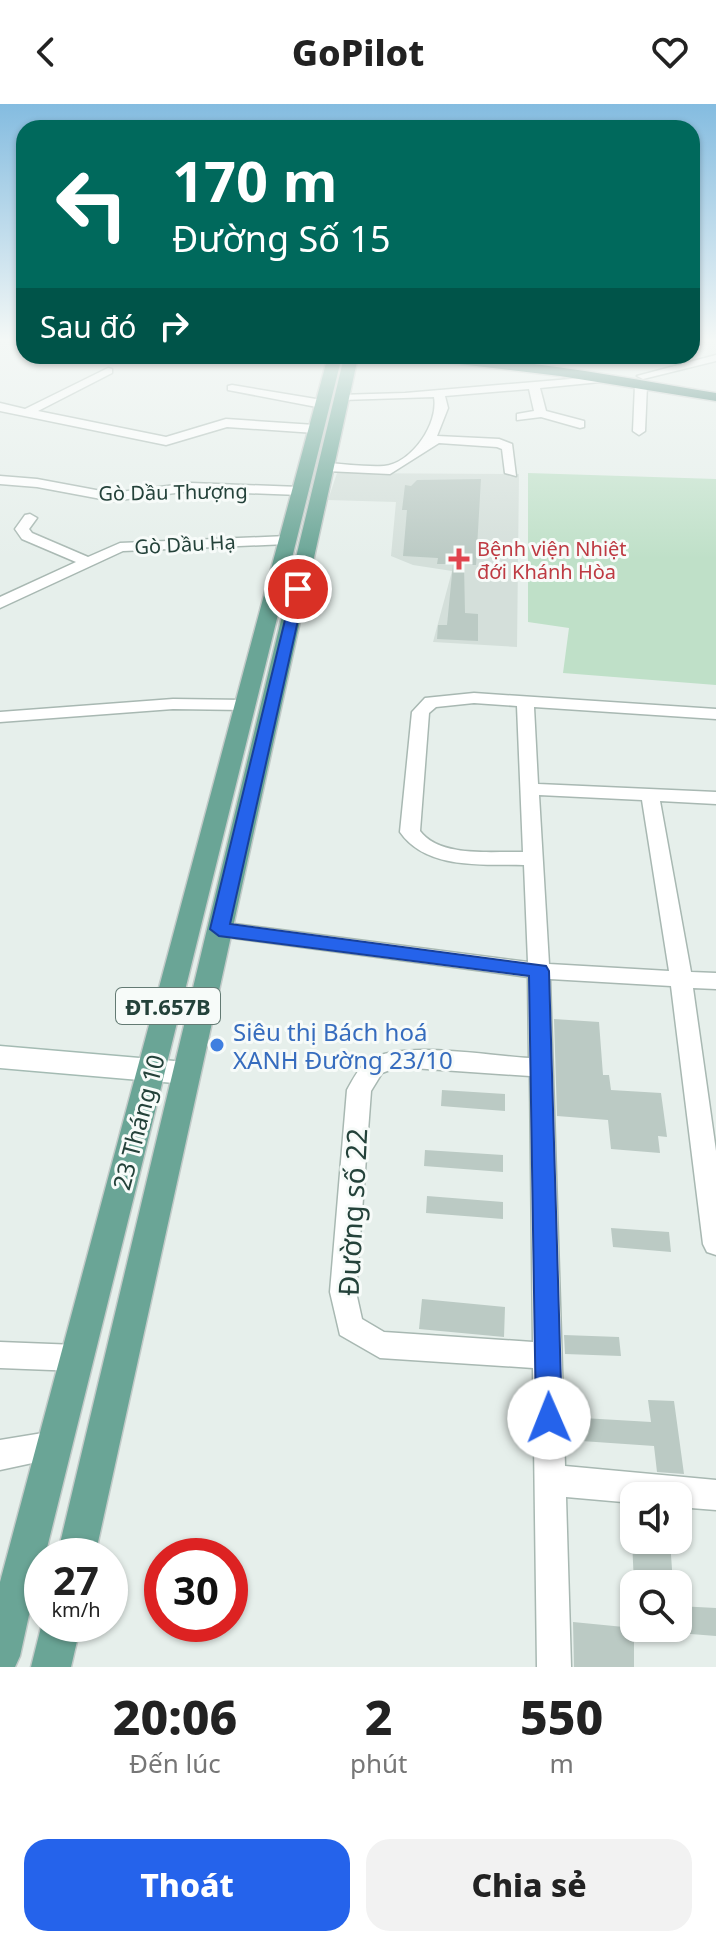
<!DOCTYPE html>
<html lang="vi">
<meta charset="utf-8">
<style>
body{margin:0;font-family:"Noto Sans",sans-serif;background:#f2f2f2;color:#222;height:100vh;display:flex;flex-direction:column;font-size:30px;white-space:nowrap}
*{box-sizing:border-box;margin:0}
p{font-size:26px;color:#767676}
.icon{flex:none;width:44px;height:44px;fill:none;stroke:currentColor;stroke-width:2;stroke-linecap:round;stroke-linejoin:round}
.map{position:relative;height:1563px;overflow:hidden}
.drawer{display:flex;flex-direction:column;background:#fff;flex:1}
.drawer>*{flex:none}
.banner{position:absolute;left:16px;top:16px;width:684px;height:244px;border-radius:24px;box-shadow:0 2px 6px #0004;background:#00695c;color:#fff;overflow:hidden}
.tools{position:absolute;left:620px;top:1378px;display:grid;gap:16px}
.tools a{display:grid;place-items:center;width:72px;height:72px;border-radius:16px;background:#fff;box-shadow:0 2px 6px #0004;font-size:40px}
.speed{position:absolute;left:24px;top:1434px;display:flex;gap:16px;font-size:40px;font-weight:700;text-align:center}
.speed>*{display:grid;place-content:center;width:104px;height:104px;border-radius:50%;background:#fff;box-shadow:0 2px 6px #0004;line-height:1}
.speed small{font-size:20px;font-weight:400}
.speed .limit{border:12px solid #d22;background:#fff;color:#111}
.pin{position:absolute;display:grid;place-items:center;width:68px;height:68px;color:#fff;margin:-34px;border:4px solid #fff;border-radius:50%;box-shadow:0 2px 8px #0007}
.me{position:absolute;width:88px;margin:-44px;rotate:359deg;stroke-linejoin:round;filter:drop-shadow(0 0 6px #0008)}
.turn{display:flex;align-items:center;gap:28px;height:168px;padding:0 24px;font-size:36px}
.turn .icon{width:104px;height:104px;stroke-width:2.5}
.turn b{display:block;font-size:56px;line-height:68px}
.then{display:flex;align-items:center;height:76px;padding:0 24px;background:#0003;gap:16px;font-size:30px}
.eta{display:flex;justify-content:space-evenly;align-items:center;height:136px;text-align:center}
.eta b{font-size:48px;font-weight:800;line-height:56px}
.primary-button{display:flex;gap:16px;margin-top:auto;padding:16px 24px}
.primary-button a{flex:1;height:92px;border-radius:24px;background:#2563eb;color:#fff;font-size:32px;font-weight:800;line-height:92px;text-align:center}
.primary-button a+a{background:#f2f2f2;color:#222}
header{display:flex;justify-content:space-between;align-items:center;height:104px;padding:0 24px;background:#fff;font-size:36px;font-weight:800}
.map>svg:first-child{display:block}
.built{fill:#d4dfda}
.green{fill:#bfe0c8}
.building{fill:#bbcac4}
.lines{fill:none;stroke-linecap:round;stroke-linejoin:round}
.street-casing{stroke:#a8b8b2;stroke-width:3}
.secondary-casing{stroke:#a4bbb3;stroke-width:3}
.primary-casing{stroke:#c2cac8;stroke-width:3}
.highway-casing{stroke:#c2cac8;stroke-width:3}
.street{fill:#fff;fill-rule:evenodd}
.secondary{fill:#fff;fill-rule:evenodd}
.primary{fill:#6aa596;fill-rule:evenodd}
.highway{fill:#2f6f62;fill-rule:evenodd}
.route{fill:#2563eb;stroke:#184099;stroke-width:2}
.health-dot{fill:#e0444e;stroke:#f7fbf9;stroke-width:3}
.shop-dot{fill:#3f7fe0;stroke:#f7fbf9;stroke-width:3}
.labels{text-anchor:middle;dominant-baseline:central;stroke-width:6;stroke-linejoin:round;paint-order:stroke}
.far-street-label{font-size:20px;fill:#24423a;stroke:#f7fbf9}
.far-health-label{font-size:20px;fill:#be3a42;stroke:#f7fbf9;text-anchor:start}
.shield{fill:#f7fbf9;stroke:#637a73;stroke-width:2}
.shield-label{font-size:22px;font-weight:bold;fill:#24423a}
.shop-label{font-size:24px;fill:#366cbe;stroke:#f7fbf9;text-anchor:start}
.street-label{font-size:24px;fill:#24423a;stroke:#f7fbf9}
.near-street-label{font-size:28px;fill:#24423a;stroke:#f7fbf9}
</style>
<header><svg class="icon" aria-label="back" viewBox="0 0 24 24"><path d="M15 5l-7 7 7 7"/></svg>GoPilot<svg class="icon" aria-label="heart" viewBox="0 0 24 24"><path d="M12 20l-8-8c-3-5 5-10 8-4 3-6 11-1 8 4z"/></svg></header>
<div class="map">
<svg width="716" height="1563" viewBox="0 0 716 1563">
<rect width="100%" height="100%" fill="#e6efeb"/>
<path class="built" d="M337 369 519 370 517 543 433 538 452 467 413 461 391 452 396 398 328 396Z"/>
<path class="green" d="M528 369 716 375V581L563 569 569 524 528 518Z"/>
<path class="building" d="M481 375 476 461H464L465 509 478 510V537L437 535 438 521H447L453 460H437L438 454 403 452 407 406H402L405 381 411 382 417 376Z
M554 915 599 918 603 971H609L611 986 661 989 667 1033 658 1032 660 1049 611 1045 608 1016 557 1012Z
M442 986 505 990V1007L441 1002Z
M425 1046 503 1051V1068L424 1062Z
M427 1092 503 1098V1115L426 1109Z
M611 1124 669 1128 671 1148 613 1143Z
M422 1195 505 1203 504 1233 419 1225Z
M564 1231 619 1233 621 1252 565 1250Z
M648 1296 674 1297 684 1370 657 1368 654 1342 567 1336 566 1313 651 1318Z
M632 1436H670L673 1480H634Z
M678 1502 716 1504V1532L678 1529Z
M573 1518 634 1524V1563H574Z"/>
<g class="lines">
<g class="street-casing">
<path id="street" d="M716 251V257L643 275 637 272Z
M108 264 112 265V269L38 307 166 333 226 315 315 321 321 325 315 329 227 323 166 341 0 307V299L25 305Z
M606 272 612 275 610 277 540 284 546 307 584 317V323L580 324 541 313 517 316V310L534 307 529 285 445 292 448 304 437 332 499 335 512 340 516 372 505 369 502 345 497 343 439 339 390 370 326 367 320 363 326 359C345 360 365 363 384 362 411 360 439 320 434 293L342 296 338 295V291L405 289Z
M641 278 647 281 645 327 639 331 633 327 635 281Z
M232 281 322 296 328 300 322 304 228 286V282Z
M0 372 37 375 112 389 191 379 300 383 307 387 300 391 191 387 112 397 37 383 0 380Z
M30 410 37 414 29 425 32 429 88 453 120 439 287 432 294 436 287 440 123 447 0 504V493L76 458 22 435 15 425 25 411Z
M474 589 716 605V615L534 603 538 680 716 688V700L660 697 691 868 716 869V885L693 884 716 1047V1151L707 1148 703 1140 671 882 550 875 565 1362 716 1376V1406L678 1403V1392H634V1399L566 1393 571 1563H537L533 1264 380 1254 340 1231 330 1188 347 986C352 977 360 961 369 956 402 936 489 952 529 954L528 873 219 832 212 830 209 825 212 820 219 818 528 858 524 761C483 760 426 766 400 728L412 608 425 594ZM474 599 517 602 523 748C493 747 440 754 420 727L429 609 436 603ZM539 691 642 696 669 867 549 860ZM398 963 530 972 533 1238 384 1228 362 1215 356 1188 371 987 382 969Z
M173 595 245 596 253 601 245 606 173 605 0 618V608Z
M0 1238 77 1241 87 1245 91 1254 87 1263 77 1267 0 1264Z
M55 1327 65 1332 70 1342 65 1352 0 1366V1336Z"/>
</g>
<g class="secondary-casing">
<path id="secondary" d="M0 942 186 958 196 961 200 969 196 977 186 980 0 964Z"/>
</g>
<g class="primary-casing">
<path id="primary" d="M328 252H342L45 1452H42L20 1552 15 1563H0V1478Z
M344 253H358L95 1452H57Z
M42 1519 81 1520 71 1563H31Z"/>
</g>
<g class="highway-casing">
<path id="highway" d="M418 252C518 252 618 273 716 289V297L560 272 425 256Z"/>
</g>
<use href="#street" class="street"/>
<use href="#secondary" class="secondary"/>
<use href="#primary" class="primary"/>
<use href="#highway" class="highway"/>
</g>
<linearGradient id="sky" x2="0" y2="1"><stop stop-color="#84bce0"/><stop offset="0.52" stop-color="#f4f8f6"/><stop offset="1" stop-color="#f4f8f6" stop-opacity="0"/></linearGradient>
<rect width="716" height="455" fill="url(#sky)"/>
<path class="route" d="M293 483 305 485 230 820 546 862 549 867 562 1314 558 1323 549 1327 540 1323 536 1314 529 872 219 832 210 825Z"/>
<path class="health-dot" d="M455 443h8v8h8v8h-8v8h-8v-8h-8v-8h8z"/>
<circle class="shop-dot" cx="217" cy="941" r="8"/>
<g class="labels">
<g class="far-street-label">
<text transform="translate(173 388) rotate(-1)">Gò Dầu Thượng</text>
<text transform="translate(185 440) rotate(-3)">Gò Dầu Hạ</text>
</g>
<g class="far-health-label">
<text x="477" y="444">Bệnh viện Nhiệt<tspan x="477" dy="23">đới Khánh Hòa</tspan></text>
</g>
<rect class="shield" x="116" y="884" width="104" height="36" rx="6"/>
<g class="shield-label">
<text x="168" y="902">ĐT.657B</text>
</g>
<g class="shop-label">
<text x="233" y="927">Siêu thị Bách hoá<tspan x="233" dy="28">XANH Đường 23/10</tspan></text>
</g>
<g class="street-label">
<text transform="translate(138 1018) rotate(-75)">23 Tháng 10</text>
</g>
<g class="near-street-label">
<text transform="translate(352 1108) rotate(-87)">Đường số 22</text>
</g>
</g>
</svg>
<div class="tools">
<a><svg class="icon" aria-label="sound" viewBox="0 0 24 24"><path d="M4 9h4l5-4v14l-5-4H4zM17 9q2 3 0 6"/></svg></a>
<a><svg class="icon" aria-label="search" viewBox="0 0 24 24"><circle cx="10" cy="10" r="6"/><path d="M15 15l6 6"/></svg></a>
</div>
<div class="speed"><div>27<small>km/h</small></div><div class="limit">30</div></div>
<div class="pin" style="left:298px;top:485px;background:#d93025"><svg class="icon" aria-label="arrive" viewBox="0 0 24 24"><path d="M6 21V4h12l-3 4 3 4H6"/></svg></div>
<svg class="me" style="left:549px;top:1314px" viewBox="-20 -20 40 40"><circle r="19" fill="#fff"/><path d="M0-13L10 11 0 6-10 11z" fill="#2563eb"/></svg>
<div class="banner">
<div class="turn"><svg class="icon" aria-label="left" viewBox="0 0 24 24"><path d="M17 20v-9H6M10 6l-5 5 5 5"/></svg><div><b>170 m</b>Đường Số 15</div></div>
<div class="then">Sau đó<svg class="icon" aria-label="right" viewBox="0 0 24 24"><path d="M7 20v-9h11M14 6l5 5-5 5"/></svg></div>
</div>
</div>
<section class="drawer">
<div class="eta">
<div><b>20:06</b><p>Đến lúc</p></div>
<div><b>2</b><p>phút</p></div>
<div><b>550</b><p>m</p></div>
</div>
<div class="primary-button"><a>Thoát</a><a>Chia sẻ</a></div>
</section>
